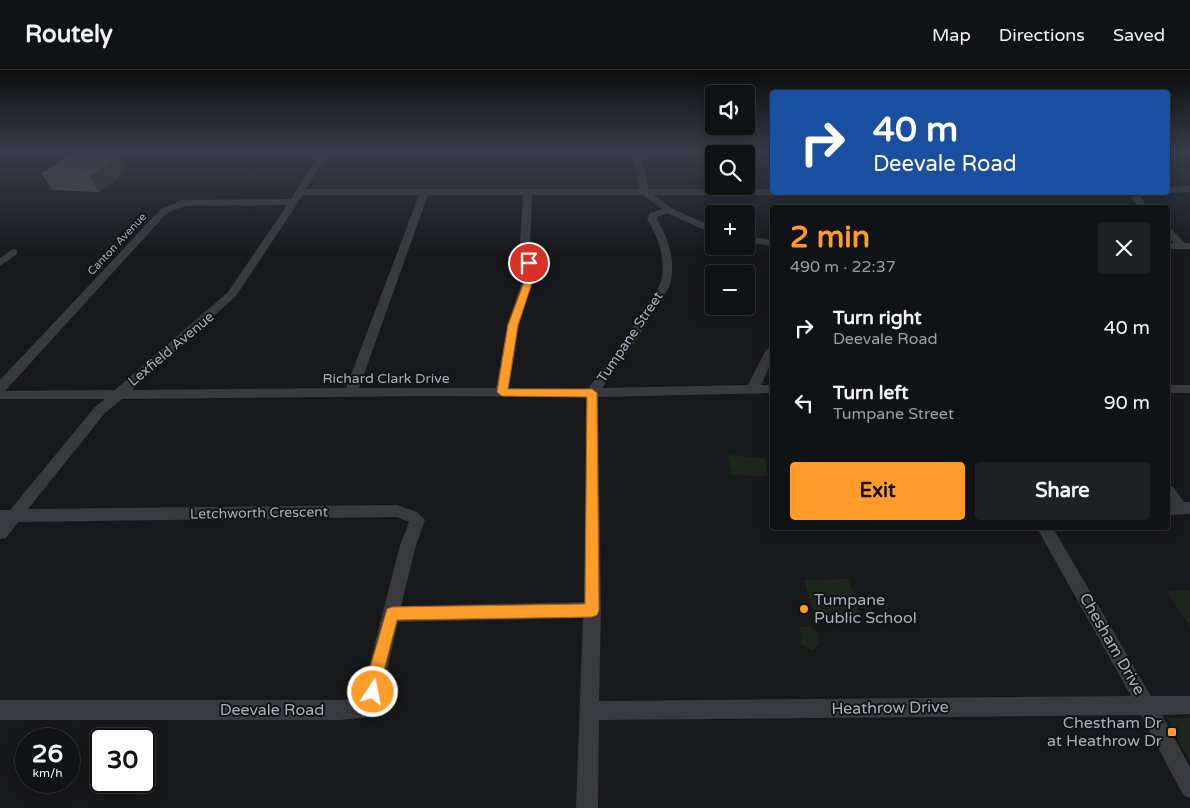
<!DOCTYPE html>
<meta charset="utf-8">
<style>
body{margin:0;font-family:"Varela Round",sans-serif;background:#1e2022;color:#f1f3f6;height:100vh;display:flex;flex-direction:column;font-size:19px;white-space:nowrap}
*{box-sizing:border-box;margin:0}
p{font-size:16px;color:#9c9ea0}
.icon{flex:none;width:28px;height:28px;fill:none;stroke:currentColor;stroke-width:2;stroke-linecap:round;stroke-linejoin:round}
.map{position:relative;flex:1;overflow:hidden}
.drawer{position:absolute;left:770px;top:135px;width:400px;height:325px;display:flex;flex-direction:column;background:#111214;border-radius:5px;box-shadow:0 2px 12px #0003,0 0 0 1px #303234}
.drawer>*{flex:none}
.top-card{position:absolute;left:770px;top:20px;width:400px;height:105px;border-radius:5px;box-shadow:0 2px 12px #0003,0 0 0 1px #303234;background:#1a4fa0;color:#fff;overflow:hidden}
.buttons{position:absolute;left:705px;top:15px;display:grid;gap:10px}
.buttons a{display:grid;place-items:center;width:50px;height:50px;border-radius:5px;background:#111214;box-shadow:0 2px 12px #0003,0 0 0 1px #303234;font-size:25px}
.speed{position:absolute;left:15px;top:658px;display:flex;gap:10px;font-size:25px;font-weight:700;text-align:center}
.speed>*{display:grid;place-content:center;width:65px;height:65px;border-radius:50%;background:#111214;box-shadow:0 2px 12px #0003,0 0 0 1px #303234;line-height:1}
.speed small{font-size:12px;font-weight:400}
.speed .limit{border:2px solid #111;border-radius:8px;background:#fff;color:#111}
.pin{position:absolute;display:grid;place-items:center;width:42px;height:42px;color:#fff;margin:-21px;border:2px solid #fff;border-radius:50%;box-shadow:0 1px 5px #0007}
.me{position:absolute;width:55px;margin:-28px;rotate:11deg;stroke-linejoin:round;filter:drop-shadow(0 0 4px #0008)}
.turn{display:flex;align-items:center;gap:18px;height:105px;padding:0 20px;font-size:22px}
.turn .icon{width:65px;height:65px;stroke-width:2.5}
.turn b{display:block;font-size:35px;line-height:42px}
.round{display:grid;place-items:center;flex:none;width:52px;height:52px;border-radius:5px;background:#1e2022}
.summary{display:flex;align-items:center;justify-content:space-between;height:85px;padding:0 20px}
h1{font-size:30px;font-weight:800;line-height:38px;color:#ff9c2a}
.primary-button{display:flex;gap:10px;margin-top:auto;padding:10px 20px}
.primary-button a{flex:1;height:58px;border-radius:5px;background:#ff9c2a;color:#111;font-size:20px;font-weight:800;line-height:58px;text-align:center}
.primary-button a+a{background:#1e2022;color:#f1f3f6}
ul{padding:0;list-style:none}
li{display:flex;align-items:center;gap:15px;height:75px;padding:0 20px}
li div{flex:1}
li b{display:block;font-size:19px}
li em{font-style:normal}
header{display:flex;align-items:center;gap:30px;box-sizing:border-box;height:70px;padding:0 25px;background:#111214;border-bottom:1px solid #303234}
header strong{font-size:24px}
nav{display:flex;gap:28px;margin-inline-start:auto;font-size:18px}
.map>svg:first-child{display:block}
.green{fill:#1d261d}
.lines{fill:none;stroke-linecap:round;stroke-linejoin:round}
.minor{fill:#383a3f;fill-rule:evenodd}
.wall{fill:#484b4f}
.shaded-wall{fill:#303235}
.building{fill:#53565b;stroke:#60646a}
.route{fill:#ff9c2a;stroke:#a6651b}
.poi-dot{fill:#ff9c2a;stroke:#121315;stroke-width:2}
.labels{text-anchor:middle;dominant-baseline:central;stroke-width:4;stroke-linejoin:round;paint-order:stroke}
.far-street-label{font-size:11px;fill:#a9b1bb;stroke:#121315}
.street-label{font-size:14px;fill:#a9b1bb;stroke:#121315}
.near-poi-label{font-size:16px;fill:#a9b1bb;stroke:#121315;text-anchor:start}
.near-street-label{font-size:16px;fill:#a9b1bb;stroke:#121315}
</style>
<header>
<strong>Routely</strong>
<nav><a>Map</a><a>Directions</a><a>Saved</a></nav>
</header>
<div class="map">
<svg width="1190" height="738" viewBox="0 0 1190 738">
<rect width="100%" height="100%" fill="#17181a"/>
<path class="green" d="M727 385 765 388 768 406 732 405Z
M848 509 861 546 815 547 804 510Z
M1190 520V556L1166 521Z
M800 557H810L818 563 819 575 812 580 801 575Z
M1167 648H1190V693Z"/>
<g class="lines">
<path class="minor" d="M321 82H329L306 119H640L632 82H640L649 119H772V122H776L772 125H654L673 139 714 157V164L667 143 657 147V149C669 170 677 193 669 217L637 269 602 318 748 315 766 280 772 276V291L761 315H772V323L598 327 601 540 599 631 1131 626 1037 458H1053L1151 626H1190V644L1162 645 1190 697V728L1183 725 1141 645 599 650 598 738H576L583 548 398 552 379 637 376 644 369 647 340 650H0V630H340L361 628 400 475 409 452 397 447 18 452 6 468 0 469V440H10L95 337 105 329H0V310L161 139 183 130 291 129ZM303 125H419L346 318 132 320 236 226ZM428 125H523L520 174 526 200 507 255 496 318H359ZM532 125H643L662 139 650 143 647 149C658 167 665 186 662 207 660 218 652 228 646 237 628 265 608 292 588 319L509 318 519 255 536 200 530 174ZM287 135 228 222 115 320 5 321 167 143 184 136ZM424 326 586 327 584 532 401 536 416 475 425 450 417 442 397 435 28 439 105 343 122 329Z
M1190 116V122L1168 123 1167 122 1168 117Z
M1128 122H1137L1148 138H1139Z
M1168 158 1171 159 1185 173H1190V179H1168V173H1174L1168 166Z
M746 166 772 170V176L746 172Z
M13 179 17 180V184L0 196V188Z
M1168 315H1190V323H1168Z
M1168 415 1173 417 1184 432H1190V444L1168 445Z"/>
</g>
<path class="wall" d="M117 82 125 98 123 99 124 101 117 106 118 108 99 122 52 120 42 104Z"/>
<path class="shaded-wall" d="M117 82 125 98 123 99 124 101 117 106 118 108 99 122 89 105 106 92 112 85Z"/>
<path class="building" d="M76 82H117L112 85H115L106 92H109L89 105 42 104Z"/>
<linearGradient id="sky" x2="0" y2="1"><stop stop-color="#0d0d0e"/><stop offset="0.44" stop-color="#363d49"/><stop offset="1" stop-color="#363d49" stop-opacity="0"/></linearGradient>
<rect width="1190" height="185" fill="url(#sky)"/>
<path class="route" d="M526 191 533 193 534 207 518 255 508 319H592L597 323 599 540 597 545 592 547 397 550 381 612 378 627 373 629 368 627 365 622 366 612 387 539 392 537 585 534 587 327 502 326 497 322 508 255 526 207Z"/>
<g class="poi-dot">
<circle cx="804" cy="539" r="5"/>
<rect x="1167" y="657" width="10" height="10" rx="2.5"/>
</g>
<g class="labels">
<g class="far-street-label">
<text transform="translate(117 174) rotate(-47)">Canton Avenue</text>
</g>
<g class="street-label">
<text transform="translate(630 267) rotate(-56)">Tumpane Street</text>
<text transform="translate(171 279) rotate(-40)">Lexfield Avenue</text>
<text x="386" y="308">Richard Clark Drive</text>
<text transform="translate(259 443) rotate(-1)">Letchworth Crescent</text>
</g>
<g class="near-poi-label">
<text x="814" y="530">Tumpane<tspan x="814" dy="18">Public School</tspan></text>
<text x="1162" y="653" text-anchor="end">Chestham Dr<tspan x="1162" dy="18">at Heathrow Dr</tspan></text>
</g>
<g class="near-street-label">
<text transform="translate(1112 574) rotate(60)">Chesham Drive</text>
<text transform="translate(890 638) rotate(-1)">Heathrow Drive</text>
<text x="272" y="640">Deevale Road</text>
</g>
</g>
</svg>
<div class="buttons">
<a><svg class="icon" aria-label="sound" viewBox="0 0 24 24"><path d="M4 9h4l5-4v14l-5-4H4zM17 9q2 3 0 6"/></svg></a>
<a><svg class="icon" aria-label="search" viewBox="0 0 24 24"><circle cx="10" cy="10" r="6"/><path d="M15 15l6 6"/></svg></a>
<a>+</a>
<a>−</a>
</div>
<div class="speed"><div>26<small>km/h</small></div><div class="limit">30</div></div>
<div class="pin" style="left:529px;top:193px;background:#d93025"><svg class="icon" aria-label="arrive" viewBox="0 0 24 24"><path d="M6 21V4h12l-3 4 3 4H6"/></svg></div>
<svg class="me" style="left:373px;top:622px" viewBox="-20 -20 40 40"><circle r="17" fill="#ff9c2a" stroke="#fff" stroke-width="3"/><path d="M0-11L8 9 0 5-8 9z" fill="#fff"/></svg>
<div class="top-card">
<div class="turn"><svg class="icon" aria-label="right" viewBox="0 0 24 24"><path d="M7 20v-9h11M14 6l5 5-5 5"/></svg><div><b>40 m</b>Deevale Road</div></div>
</div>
<section class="drawer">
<div class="summary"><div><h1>2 min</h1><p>490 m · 22:37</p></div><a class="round"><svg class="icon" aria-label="close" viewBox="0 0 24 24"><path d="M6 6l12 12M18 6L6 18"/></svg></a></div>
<ul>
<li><svg class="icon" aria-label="right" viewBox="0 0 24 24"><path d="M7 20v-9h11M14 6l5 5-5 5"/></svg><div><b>Turn right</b><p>Deevale Road</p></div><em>40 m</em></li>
<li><svg class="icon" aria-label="left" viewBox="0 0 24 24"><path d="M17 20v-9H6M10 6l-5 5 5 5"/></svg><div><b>Turn left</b><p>Tumpane Street</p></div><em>90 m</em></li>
</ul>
<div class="primary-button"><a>Exit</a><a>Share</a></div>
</section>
</div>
